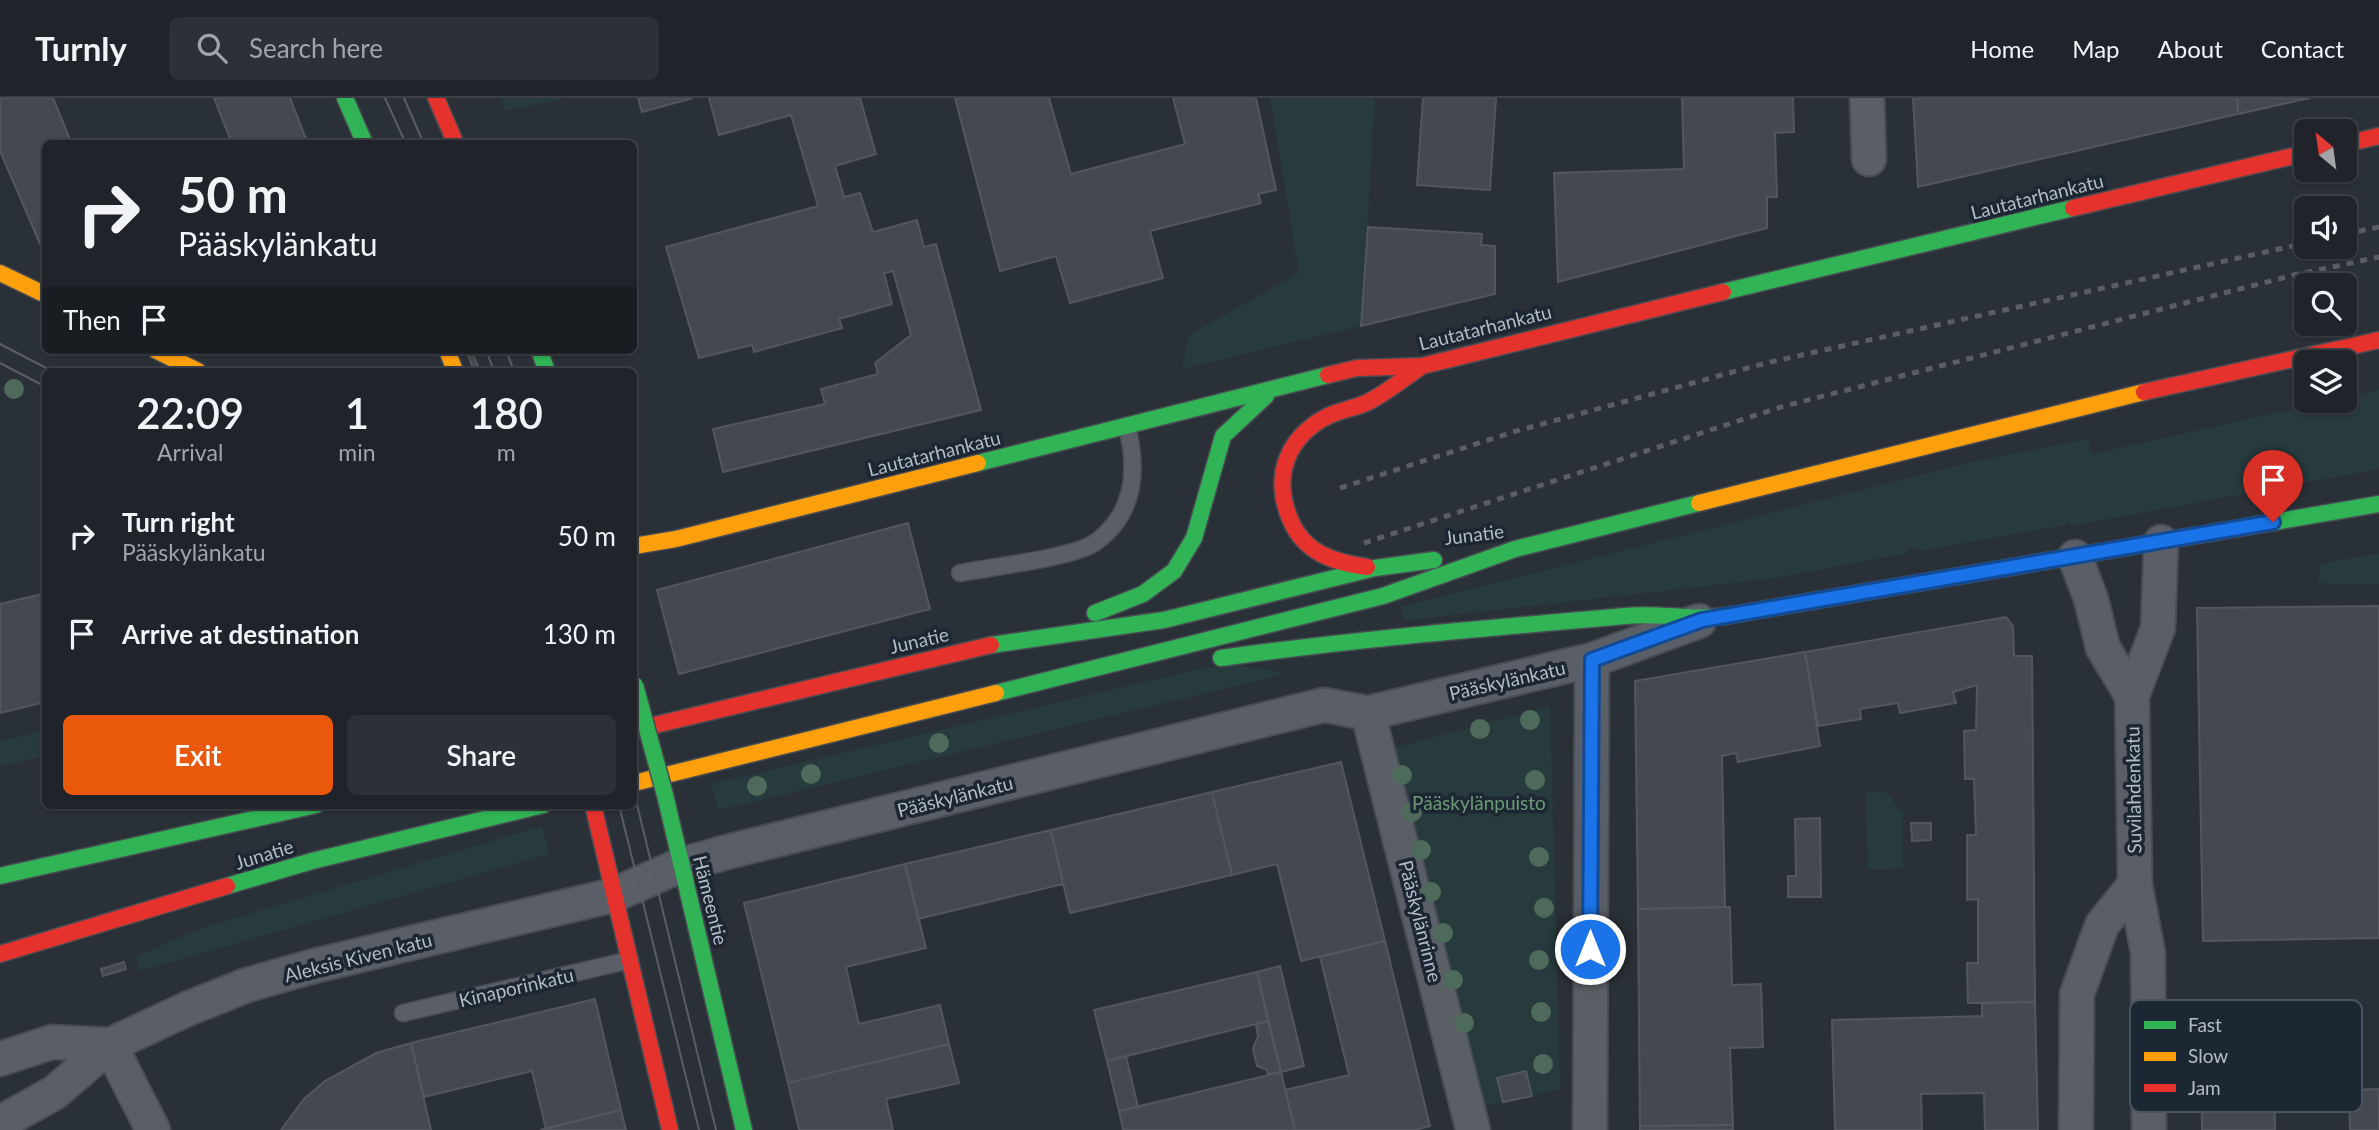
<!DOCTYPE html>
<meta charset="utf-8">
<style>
body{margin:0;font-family:Lato,sans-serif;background:#2d3036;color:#f1f3f6;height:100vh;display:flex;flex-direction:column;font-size:26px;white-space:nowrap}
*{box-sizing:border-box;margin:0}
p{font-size:23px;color:#a2a4a8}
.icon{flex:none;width:38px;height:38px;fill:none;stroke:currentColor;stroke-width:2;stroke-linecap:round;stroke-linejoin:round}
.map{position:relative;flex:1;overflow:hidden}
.panel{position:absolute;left:42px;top:270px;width:595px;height:441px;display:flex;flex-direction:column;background:#20242a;border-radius:10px;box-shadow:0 2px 5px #0004,0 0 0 2px #3d4147}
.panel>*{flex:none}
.hud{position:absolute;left:42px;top:42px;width:595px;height:214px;border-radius:10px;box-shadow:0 2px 5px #0004,0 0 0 2px #3d4147;background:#20242a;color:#f1f3f6;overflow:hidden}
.needle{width:46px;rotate:331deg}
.fabs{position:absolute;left:2294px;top:21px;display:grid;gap:14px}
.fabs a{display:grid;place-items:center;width:63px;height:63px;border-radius:10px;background:#20242a;box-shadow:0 2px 5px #0004,0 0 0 2px #3d4147;font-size:35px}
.pin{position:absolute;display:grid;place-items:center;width:60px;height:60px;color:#fff;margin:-72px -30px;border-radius:50% 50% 50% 0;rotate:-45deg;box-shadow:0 0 7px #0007}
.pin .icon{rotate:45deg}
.me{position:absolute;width:77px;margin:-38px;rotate:0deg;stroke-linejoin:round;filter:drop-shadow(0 0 5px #0008)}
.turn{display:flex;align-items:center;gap:24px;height:147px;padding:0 21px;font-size:32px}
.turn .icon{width:91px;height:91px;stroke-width:2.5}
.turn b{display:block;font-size:49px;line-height:60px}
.then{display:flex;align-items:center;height:66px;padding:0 21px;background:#0003;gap:14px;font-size:26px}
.eta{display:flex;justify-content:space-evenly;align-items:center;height:119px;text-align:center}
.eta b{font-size:42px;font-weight:600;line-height:49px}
.button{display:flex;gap:14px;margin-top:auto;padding:14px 21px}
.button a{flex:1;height:80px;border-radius:10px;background:#ea580c;color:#fff;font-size:28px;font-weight:600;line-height:80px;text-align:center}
.button a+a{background:#2d3036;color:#f1f3f6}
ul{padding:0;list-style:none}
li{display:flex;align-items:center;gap:21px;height:98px;padding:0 21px}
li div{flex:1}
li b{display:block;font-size:26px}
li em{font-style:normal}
header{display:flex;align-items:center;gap:42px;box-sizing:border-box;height:98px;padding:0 35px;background:#20242a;border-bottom:2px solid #3d4147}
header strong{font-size:33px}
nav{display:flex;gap:38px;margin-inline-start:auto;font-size:24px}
.search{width:490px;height:63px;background:#2d3036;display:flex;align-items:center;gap:18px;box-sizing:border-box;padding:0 24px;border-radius:10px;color:#a2a4a8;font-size:26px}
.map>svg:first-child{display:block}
.green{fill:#273a3e}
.building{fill:#444950;stroke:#52575f;stroke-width:2}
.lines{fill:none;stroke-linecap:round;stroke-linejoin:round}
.lane-casing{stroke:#484c53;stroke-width:19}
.street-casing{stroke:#484c53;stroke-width:37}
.fast-casing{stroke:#484c53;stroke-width:19}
.slow-casing{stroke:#484c53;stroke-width:19}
.jam-casing{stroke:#484c53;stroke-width:19}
.lane{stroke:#5a5e66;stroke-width:16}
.street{stroke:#5a5e66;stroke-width:33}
.fast{stroke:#30b455;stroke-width:16}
.slow{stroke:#ff9f0a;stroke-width:16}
.jam{stroke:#e5322d;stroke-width:16}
.tram{stroke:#595d64;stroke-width:2}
.rail{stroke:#595d64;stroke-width:5;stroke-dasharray:7 7;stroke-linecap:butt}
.fast-bridge-casing{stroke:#484c53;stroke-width:19;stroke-linecap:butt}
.fast-bridge{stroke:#30b455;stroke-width:16}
.tree{fill:#4e6a5a}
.route-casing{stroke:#114b97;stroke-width:18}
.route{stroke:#1a73e8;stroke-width:12}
.labels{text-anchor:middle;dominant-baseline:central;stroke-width:7;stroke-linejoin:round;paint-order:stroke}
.street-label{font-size:19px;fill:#b4bcc9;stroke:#1d2633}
.park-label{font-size:19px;fill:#6b9a76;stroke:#1d2633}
.key{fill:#1d2633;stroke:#4a5360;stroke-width:2}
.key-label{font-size:19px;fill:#b4bcc9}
</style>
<header>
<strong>Turnly</strong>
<div class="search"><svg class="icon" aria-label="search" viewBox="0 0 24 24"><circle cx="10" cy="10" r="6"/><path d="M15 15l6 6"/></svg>Search here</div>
<nav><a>Home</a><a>Map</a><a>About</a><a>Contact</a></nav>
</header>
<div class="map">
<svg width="2379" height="1032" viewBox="0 0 2379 1032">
<rect width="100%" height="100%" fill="#2a3038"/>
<path class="green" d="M500 0H566L505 13Z
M1270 0H1375L1361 228 1182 271 1189 237 1299 175Z
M2379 292V371L2071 428 2069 423 2065 427 1920 453 1908 448 1909 455 1764 482 1760 479 1759 482 1417 521 1404 522 1400 509 1976 363 2088 341 2092 356 2330 303H2345V299Z
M2379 455V487L2318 485 2321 466Z
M1237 567 1280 574 1281 577 719 712 711 686 1204 570Z
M1550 608 1560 991 1480 1009 1390 651Z
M45 633V658L0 668V643Z
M1886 694 1903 715V771L1868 772 1865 695Z
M542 728 550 756 140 873 136 858 205 829Z"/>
<path class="building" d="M0 0H53L72 46H46L44 155 0 53Z
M214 0H290L308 46H232Z
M638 0H693L642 14Z
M709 0H860L876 56 835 68 844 99 860 95 873 134 917 122 924 149 936 146 981 312 723 374 713 331 825 306 821 291 878 276 875 265 911 237 893 173 884 175 892 206 839 221 842 230 754 254 752 247 699 260 666 149 818 108 791 17 719 37Z
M955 0H1049L1071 76 1185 46 1173 0H1256L1276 92 1258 96 1261 105 1150 133 1163 180 1070 205 1056 158 1000 173Z
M1423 0H1496L1490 92 1417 87Z
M1682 0H1793L1794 34 1775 35 1777 99H1767V130L1558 184 1554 75 1684 71Z
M1913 0H2237L2238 16 1918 89Z
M2237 0H2310L2238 16Z
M1368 129 1482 136 1481 147 1495 148V196L1361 228Z
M471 252 480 273H474L467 254Z
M908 425 930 511 679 576 657 492Z
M46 495V604L0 615V506Z
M2379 508V840L2203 843 2197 510Z
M2006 519 2013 528 2014 558H2032L2035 904 1968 905 1967 865H1978V801L1967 802V737H1976L1974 681H1965L1964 633 1976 632 1977 587 1953 594 1956 605 1900 615 1898 605 1860 611 1861 621 1818 628 1805 554Z
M1805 554 1820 648 1738 664 1736 655 1722 658 1725 809 1638 811 1635 583Z
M1341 664 1385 843 1301 863 1277 766 1232 777 1212 694Z
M1212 694 1232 777 1070 815 1051 732Z
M1820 720 1821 799H1788V778H1796L1795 721Z
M1911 725H1931V742L1912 743Z
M1051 732 1063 786 918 821 905 766Z
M905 766 926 850 846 869 859 926 940 907 949 946 788 985 744 805Z
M1730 809 1732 887 1761 886 1763 949 1730 950 1733 1027 1640 1028 1638 811Z
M1385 843 1430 1028 1415 1032H1295L1285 992 1349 977 1320 859Z
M124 864 126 871 103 878 101 871Z
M1280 868 1304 968 1281 974 1257 874Z
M1257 874 1268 923 1107 963 1094 912Z
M595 901 621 1012 546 1031 532 973 424 999 411 945Z
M2035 904 2038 1032H1985L1984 995 1921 996 1922 1032H1835L1832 922 1982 918V905Z
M1268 923 1281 974 1268 976 1267 972 1257 968 1253 951 1258 938 1256 927Z
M411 945 431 1032H281L304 1001 325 983 376 955Z
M949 946 959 985 886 1001 893 1032H799L788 985Z
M1126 958 1138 1009 1119 1013 1107 963Z
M2347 960 2348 986 2274 988 2275 1032H2202L2201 964Z
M1526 973 1532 998 1503 1004 1497 980Z
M1281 974 1295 1032H1123L1119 1013Z
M2379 991V1032H2350L2349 992Z
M621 1012 626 1032H540Z
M1733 1027V1032H1640V1028Z"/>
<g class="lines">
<g class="lane-casing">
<path id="lane" d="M960 475C989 469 1074 460 1096 444 1135 415 1138 372 1127 329
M403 915 630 862"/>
</g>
<g class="street-casing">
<path id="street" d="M1867 0 1869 61
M2075 459 2091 501 2103 550 2132 598 2158 530 2161 444
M2132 598 2135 786 2148 855 2149 1032
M1368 615 1473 1032
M110 947 153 1032
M0 961 52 944 110 947
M0 1025 54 995 110 947 187 911 247 887 314 868 614 797 681 767 727 754 1324 607 1368 615 1592 562 1699 523
M1590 1032 1592 562
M2076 1032 2077 896 2102 827 2135 786"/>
</g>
<g class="fast-casing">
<path id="fast" d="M345 0 365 46
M1723 194 2073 110
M539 252 547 273
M978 365 1328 277
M2099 454 2379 406
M1095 515 1143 496 1174 473 1194 440 1223 338 1266 298
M991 547 1164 522 1375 470 1434 462
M1221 560C1355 541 1490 530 1625 518 1662 514 1693 524 1731 517
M996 595 1383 498 1515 451 1699 405
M665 697 744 1032
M0 778 316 707
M227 788 312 763 543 707"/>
</g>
<g class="slow-casing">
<path id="slow" d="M0 175 46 197
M155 252 198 273
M447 252 455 273
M1699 405 2144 294
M634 448 676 441 978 365
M1731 517 2099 454
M634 685 996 595"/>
</g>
<g class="jam-casing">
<path id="jam" d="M436 0 456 46
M2345 46 2379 38
M2073 110 2306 55
M1328 277 1357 270 1422 268 1723 194
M2144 294 2379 242
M1367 469C1333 464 1304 455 1290 421 1272 378 1287 339 1328 318 1341 312 1356 310 1368 304 1388 294 1404 280 1422 268
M634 632 991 547
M593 707 670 1032
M0 856 227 788"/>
</g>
<use href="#lane" class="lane"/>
<use href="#street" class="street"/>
<use href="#fast" class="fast"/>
<use href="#slow" class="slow"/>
<use href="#jam" class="jam"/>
<path class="tram" d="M385 0 406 46
M404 0 424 46
M0 246 52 273
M486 252 494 273
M506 252 514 273
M0 265 46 289
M634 694 716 1032
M619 707 699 1032"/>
<path class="rail" d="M2345 136 2379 129
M1340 390 1513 334 1766 265 2306 145
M1364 445 1781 309 2294 177 2379 159"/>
<g class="fast-bridge-casing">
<path id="fast-bridge" d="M635 587 665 697"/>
</g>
<use href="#fast-bridge" class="fast-bridge"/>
</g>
<g class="tree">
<circle cx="14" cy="291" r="10"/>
<circle cx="1530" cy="622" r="10"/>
<circle cx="1480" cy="631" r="10"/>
<circle cx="939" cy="645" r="10"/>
<circle cx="811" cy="676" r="10"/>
<circle cx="1402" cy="677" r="10"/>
<circle cx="1535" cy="682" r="10"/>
<circle cx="757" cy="688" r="10"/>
<circle cx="1412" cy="714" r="10"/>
<circle cx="1421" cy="752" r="10"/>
<circle cx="1539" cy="759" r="10"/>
<circle cx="1431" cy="794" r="10"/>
<circle cx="1544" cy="810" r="10"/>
<circle cx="1443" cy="835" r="10"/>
<circle cx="1539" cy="862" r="10"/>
<circle cx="1453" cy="882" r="10"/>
<circle cx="1541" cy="914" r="10"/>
<circle cx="1464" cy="925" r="10"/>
<circle cx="1543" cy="966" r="10"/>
</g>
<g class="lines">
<g class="route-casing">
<path id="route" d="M1590 851 1592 562 1702 522 2273 424"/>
</g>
<use href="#route" class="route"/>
</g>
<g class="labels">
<g class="street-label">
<text transform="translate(2037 98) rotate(-14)">Lautatarhankatu</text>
<text transform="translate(1485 229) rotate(-14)">Lautatarhankatu</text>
<text transform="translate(934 355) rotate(-14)">Lautatarhankatu</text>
<text transform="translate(1474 436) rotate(-7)">Junatie</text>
<text transform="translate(919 542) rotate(-13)">Junatie</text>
<text transform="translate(1507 582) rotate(-13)">Pääskylänkatu</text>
<text transform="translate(2133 692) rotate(-91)">Suvilahdenkatu</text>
<text transform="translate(955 698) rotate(-14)">Pääskylänkatu</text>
<text transform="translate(264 756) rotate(-17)">Junatie</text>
<text transform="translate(711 802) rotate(76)">Hämeentie</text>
<text transform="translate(1421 823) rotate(76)">Pääskylänrinne</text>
<text transform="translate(358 859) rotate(-14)">Aleksis Kiven katu</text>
<text transform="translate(516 889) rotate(-13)">Kinaporinkatu</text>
</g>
<g class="park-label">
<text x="1479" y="704">Pääskylänpuisto</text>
</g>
</g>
<rect x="2130" y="902" width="232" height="112" rx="10" class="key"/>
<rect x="2144" y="923" width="32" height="8" fill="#30b455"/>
<rect x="2144" y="954" width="32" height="9" fill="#ff9f0a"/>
<rect x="2144" y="986" width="32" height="8" fill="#e5322d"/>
<g class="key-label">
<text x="2188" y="934">Fast</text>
<text x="2188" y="965">Slow</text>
<text x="2188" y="997">Jam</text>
</g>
</svg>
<div class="fabs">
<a><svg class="needle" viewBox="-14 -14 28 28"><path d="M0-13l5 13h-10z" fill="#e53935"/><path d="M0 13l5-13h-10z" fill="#a2a4a8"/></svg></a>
<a><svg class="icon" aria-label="sound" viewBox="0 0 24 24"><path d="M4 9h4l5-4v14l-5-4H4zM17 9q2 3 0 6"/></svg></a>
<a><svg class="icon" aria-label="search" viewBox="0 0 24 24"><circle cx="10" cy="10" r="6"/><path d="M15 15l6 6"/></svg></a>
<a><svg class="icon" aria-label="layers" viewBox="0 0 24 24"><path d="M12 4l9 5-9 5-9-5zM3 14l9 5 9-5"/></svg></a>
</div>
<div class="pin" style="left:2273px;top:424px;background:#d93025"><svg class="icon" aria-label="arrive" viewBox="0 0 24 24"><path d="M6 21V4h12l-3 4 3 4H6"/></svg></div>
<svg class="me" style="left:1590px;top:851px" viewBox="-20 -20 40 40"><circle r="17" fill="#1a73e8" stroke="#fff" stroke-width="3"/><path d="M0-11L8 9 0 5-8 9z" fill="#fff"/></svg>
<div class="hud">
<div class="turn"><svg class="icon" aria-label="right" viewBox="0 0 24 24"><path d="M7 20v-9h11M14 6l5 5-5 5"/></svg><div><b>50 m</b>Pääskylänkatu</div></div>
<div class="then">Then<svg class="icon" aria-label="arrive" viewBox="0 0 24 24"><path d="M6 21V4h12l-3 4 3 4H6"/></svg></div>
</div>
<section class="panel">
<div class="eta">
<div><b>22:09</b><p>Arrival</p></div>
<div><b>1</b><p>min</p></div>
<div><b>180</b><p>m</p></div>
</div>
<ul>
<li><svg class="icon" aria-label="right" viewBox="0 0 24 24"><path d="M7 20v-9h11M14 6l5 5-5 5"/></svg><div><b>Turn right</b><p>Pääskylänkatu</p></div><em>50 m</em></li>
<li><svg class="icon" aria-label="arrive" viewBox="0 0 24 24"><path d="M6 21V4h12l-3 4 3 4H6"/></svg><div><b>Arrive at destination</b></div><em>130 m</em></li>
</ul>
<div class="button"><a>Exit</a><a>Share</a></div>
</section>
</div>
